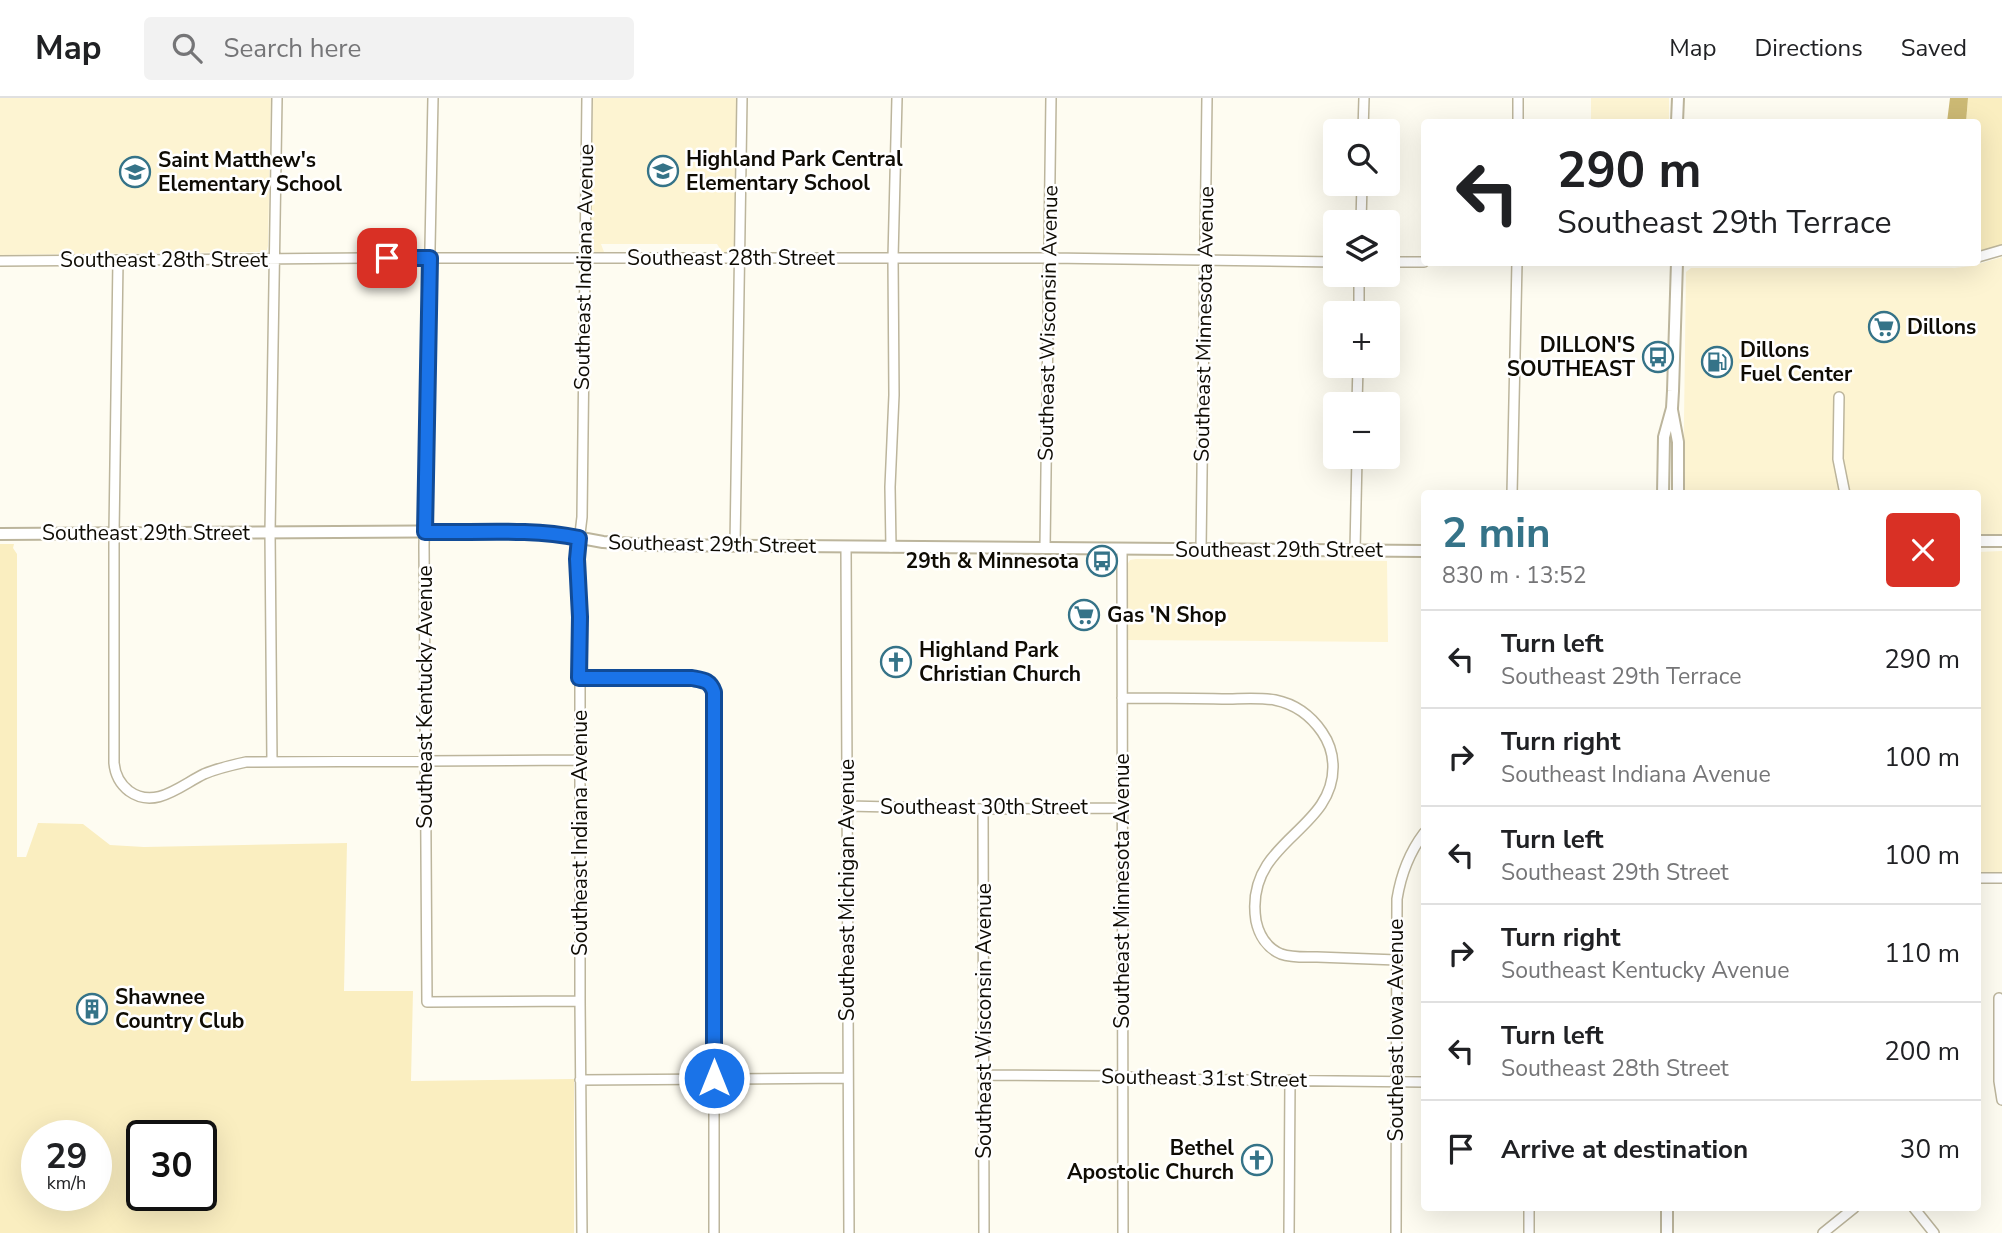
<!DOCTYPE html>
<meta charset="utf-8">
<style>
body{margin:0;font-family:"Nunito Sans",sans-serif;background:#f2f2f2;color:#202124;height:100vh;display:flex;flex-direction:column;font-size:26px;white-space:nowrap}
*{box-sizing:border-box;margin:0}
p{font-size:23px;color:#757577}
.icon{flex:none;width:38px;height:38px;fill:none;stroke:currentColor;stroke-width:2;stroke-linecap:round;stroke-linejoin:round}
.map{position:relative;flex:1;overflow:hidden}
.sheet{position:absolute;left:1421px;top:392px;width:560px;height:721px;display:flex;flex-direction:column;background:#fff;border-radius:7px;box-shadow:0 7px 28px #0002}
.sheet>*{flex:none}
.banner{position:absolute;left:1421px;top:21px;width:560px;height:147px;border-radius:7px;box-shadow:0 7px 28px #0002;background:#fff;color:#202124;overflow:hidden}
.tools{position:absolute;left:1323px;top:21px;display:grid;gap:14px}
.tools a{display:grid;place-items:center;width:77px;height:77px;border-radius:7px;background:#fff;box-shadow:0 7px 28px #0002;font-size:35px}
.speed{position:absolute;left:21px;top:1022px;display:flex;gap:14px;font-size:35px;font-weight:700;text-align:center}
.speed>*{display:grid;place-content:center;width:91px;height:91px;border-radius:50%;background:#fff;box-shadow:0 7px 28px #0002;line-height:1}
.speed small{font-size:18px;font-weight:400}
.speed .limit{border:4px solid #111;border-radius:10px;background:#fff;color:#111}
.pin{position:absolute;display:grid;place-items:center;width:60px;height:60px;color:#fff;margin:-30px;border-radius:14px;box-shadow:0 4px 10px #0006}
.me{position:absolute;width:77px;margin:-38px;rotate:0deg;stroke-linejoin:round;filter:drop-shadow(0 0 5px #0008)}
.turn{display:flex;align-items:center;gap:24px;height:147px;padding:0 21px;font-size:32px}
.turn .icon{width:91px;height:91px;stroke-width:2.5}
.turn b{display:block;font-size:49px;line-height:60px}
.round{display:grid;place-items:center;flex:none;width:74px;height:74px;border-radius:7px;background:#f2f2f2}
.headline{display:flex;align-items:center;justify-content:space-between;height:119px;padding:0 21px}
h1{font-size:42px;font-weight:700;line-height:52px;color:#357388}
ul{padding:0;list-style:none}
li{display:flex;align-items:center;gap:21px;height:98px;padding:0 21px;border-top:2px solid #e0e0e0}
li div{flex:1}
li b{display:block;font-size:26px}
li em{font-style:normal}
header{display:flex;align-items:center;gap:42px;box-sizing:border-box;height:98px;padding:0 35px;background:#fff;border-bottom:2px solid #e0e0e0}
header strong{font-size:33px}
nav{display:flex;gap:38px;margin-inline-start:auto;font-size:24px}
.search{width:490px;height:63px;background:#f2f2f2;display:flex;align-items:center;gap:18px;box-sizing:border-box;padding:0 24px;border-radius:7px;color:#757577;font-size:26px}
.map>svg:first-child{display:block}
.built{fill:#fdf4d2}
.green{fill:#faeec0;fill-rule:evenodd}
.forest{fill:#ccb974}
.lines{fill:none;stroke-linecap:round;stroke-linejoin:round}
.minor-casing{stroke:#bcb59c;stroke-width:12}
.major-casing{stroke:#bcb59c;stroke-width:14}
.minor{stroke:#fff;stroke-width:9}
.major{stroke:#fff;stroke-width:10}
.route-casing{stroke:#114b97;stroke-width:18}
.route{stroke:#1a73e8;stroke-width:12}
.labels{text-anchor:middle;dominant-baseline:central;stroke-width:5;stroke-linejoin:round;paint-order:stroke}
.poi-label{font-size:21px;font-weight:bold;fill:#0f0c04;stroke:#fff;text-anchor:start}
.street-label{font-size:21px;fill:#0f0c04;stroke:#fff}
</style>
<header>
<strong>Map</strong>
<div class="search"><svg class="icon" aria-label="search" viewBox="0 0 24 24"><circle cx="10" cy="10" r="6"/><path d="M15 15l6 6"/></svg>Search here</div>
<nav><a>Map</a><a>Directions</a><a>Saved</a></nav>
</header>
<div class="map">
<svg width="2002" height="1135" viewBox="0 0 2002 1135">
<rect width="100%" height="100%" fill="#fefcf1"/>
<path class="built" d="M0 0H271L268 148 267 152 262 154 0 157Z
M593 0H737L735 148 730 154H722L717 146H601L604 154H595L592 151 590 148Z
M1591 0H1669V24H1591Z
M2002 159V436H1978V396H1683L1686 174 1691 170H1955L1972 168Z
M2002 453V774H1978V454Z
M1136 461 1387 463 1388 544 1126 542 1127 467 1130 462Z"/>
<path class="green" d="M1968 0H2002V147L1978 153V24H1966Z
M0 446H14L13 450 17 456V759H26L38 725 83 726 110 747 144 749 347 745 344 893H413L411 983 574 981V1135H0ZM37 1038H96V1097H37ZM142 1038H201V1097H142Z"/>
<path class="forest" d="M1950 0H1968L1966 24H1947Z"/>
<g class="lines">
<g class="minor-casing">
<path id="minor" d="M433 0 424 448 427 904 580 903
M1518 24V0
M1363 33 1364 0
M1361 124 1362 86
M1978 159 2002 152
M118 162 114 435V665C115 676 120 686 129 693 155 712 181 687 204 676 218 670 232 667 246 664L580 662
M0 163 366 160H1049L1335 164
M1388 164H1424
M1359 215V177
M1839 299 1838 361 1845 396
M1357 306 1358 268
M1512 396 1517 164
M735 448 742 0
M846 449 849 1135
M891 449 890 389 894 297 893 160 897 0
M1045 450 1051 0
M1122 451 1123 1135
M1201 451 1207 0
M1355 452 1357 359
M579 580 702 582 709 584 714 594V1135
M1122 600C1155 600 1189 600 1222 601 1240 601 1258 599 1275 602 1295 606 1311 618 1322 634 1329 644 1333 657 1333 669 1333 715 1289 733 1267 767 1256 784 1253 804 1256 823 1259 837 1267 850 1281 856 1292 860 1306 859 1317 859 1344 860 1370 861 1397 862
M272 664 270 434 277 0
M847 708 983 711 1121 710
M983 711 984 1135
M1978 780H2002
M1999 900V983L2002 1002
M984 977 1123 978 1145 981 1424 984
M580 982 848 980
M1529 1110V1135
M1914 1110 1934 1135
M582 1135 580 903V550L577 461 582 419 587 0
M1289 1135 1290 982
M1396 1135 1397 801C1401 776 1409 755 1424 735
M1823 1135 1854 1110"/>
</g>
<g class="major-casing">
<path id="major" d="M1677 24 1678 0
M1672 312 1678 344V396
M1663 396 1664 339 1672 310 1673 293 1677 164
M0 436 502 433 565 437 603 444 650 447 1424 453
M1978 443H2002
M1667 1110V1135"/>
</g>
<use href="#minor" class="minor"/>
<use href="#major" class="major"/>
</g>
<g class="lines">
<g class="route-casing">
<path id="route" d="M387 160H430L425 434C476 435 529 430 579 440L577 461 580 519 579 580H692C703 582 710 582 714 594V980"/>
</g>
<use href="#route" class="route"/>
</g>
<defs>
<g id="school-ring" transform="scale(1.575)"><circle r="9.5" fill="#fff" stroke="#357388" stroke-width="1.5"/><path d="M0-5L7-2L0 1L-7-2ZM-4 1L0 2.5L4 1V4Q0 6-4 4Z" fill="#357388"/></g>
<g id="supermarket-ring" transform="scale(1.575)"><circle r="9.5" fill="#fff" stroke="#357388" stroke-width="1.5"/><path d="M-6-5.5h2.5l.6 2H6L4.5 2H-2.5L-4.4-4H-6ZM-1.5 3.2a1.3 1.3 0 1 0 .1 0ZM3 3.2a1.3 1.3 0 1 0 .1 0Z" fill="#357388"/></g>
<g id="bus-ring" transform="scale(1.575)"><circle r="9.5" fill="#fff" stroke="#357388" stroke-width="1.5"/><path d="M-5-6H5V4H4V6H2V4H-2V6H-4V4H-5ZM-3.5-4V0h7V-4ZM-3.5 1.2v1.5H-2V1.2ZM2 1.2v1.5H3.5V1.2Z" fill="#357388"/></g>
<g id="fuel-ring" transform="scale(1.575)"><circle r="9.5" fill="#fff" stroke="#357388" stroke-width="1.5"/><path d="M-5.5-6h7V0h2V4h1.3V-2.5L3-4.5l.8-.8L6-3V5H2.5V1h-1V6h-7ZM-4.2-4.7v3.2H.2V-4.7Z" fill="#357388"/></g>
<g id="church-ring" transform="scale(1.575)"><circle r="9.5" fill="#fff" stroke="#357388" stroke-width="1.5"/><path d="M-1.2-6h2.4v3.5h3.3v2.4h-3.3V6h-2.4V-.1h-3.3v-2.4h3.3Z" fill="#357388"/></g>
<g id="building-ring" transform="scale(1.575)"><circle r="9.5" fill="#fff" stroke="#357388" stroke-width="1.5"/><path d="M-4-6H4V6H1V3H-1V6H-4ZM-2.5-4.3h1.7v1.8h-1.7ZM.8-4.3h1.7v1.8H.8ZM-2.5-1h1.7V.8h-1.7ZM.8-1h1.7V.8H.8Z" fill="#357388"/></g>
</defs>
<g fill-rule="evenodd">
<use href="#school-ring" x="663" y="73"/>
<use href="#school-ring" x="135" y="74"/>
<use href="#supermarket-ring" x="1884" y="229"/>
<use href="#bus-ring" x="1658" y="259"/>
<use href="#fuel-ring" x="1717" y="264"/>
<use href="#bus-ring" x="1102" y="463"/>
<use href="#supermarket-ring" x="1084" y="517"/>
<use href="#church-ring" x="896" y="564"/>
<use href="#building-ring" x="92" y="911"/>
<use href="#church-ring" x="1257" y="1062"/>
</g>
<g class="labels">
<g class="poi-label">
<text x="686" y="61">Highland Park Central<tspan x="686" dy="24">Elementary School</tspan></text>
<text x="158" y="62">Saint Matthew's<tspan x="158" dy="24">Elementary School</tspan></text>
<text x="1907" y="229">Dillons</text>
<text x="1635" y="247" text-anchor="end">DILLON'S<tspan x="1635" dy="24">SOUTHEAST</tspan></text>
<text x="1740" y="252">Dillons<tspan x="1740" dy="24">Fuel Center</tspan></text>
<text x="1079" y="463" text-anchor="end">29th &amp; Minnesota</text>
<text x="1107" y="517">Gas 'N Shop</text>
<text x="919" y="552">Highland Park<tspan x="919" dy="24">Christian Church</tspan></text>
<text x="115" y="899">Shawnee<tspan x="115" dy="24">Country Club</tspan></text>
<text x="1234" y="1050" text-anchor="end">Bethel<tspan x="1234" dy="24">Apostolic Church</tspan></text>
</g>
<g class="street-label">
<text x="731" y="160">Southeast 28th Street</text>
<text x="164" y="162">Southeast 28th Street</text>
<text transform="translate(584 169) rotate(-89)">Southeast Indiana Avenue</text>
<text transform="translate(1048 225) rotate(-89)">Southeast Wisconsin Avenue</text>
<text transform="translate(1204 226) rotate(-89)">Southeast Minnesota Avenue</text>
<text x="146" y="435">Southeast 29th Street</text>
<text transform="translate(712 446) rotate(1)">Southeast 29th Street</text>
<text x="1279" y="452">Southeast 29th Street</text>
<text transform="translate(425 599) rotate(-90)">Southeast Kentucky Avenue</text>
<text x="984" y="709">Southeast 30th Street</text>
<text transform="translate(580 735) rotate(-90)">Southeast Indiana Avenue</text>
<text transform="translate(847 792) rotate(-90)">Southeast Michigan Avenue</text>
<text transform="translate(1122 793) rotate(-90)">Southeast Minnesota Avenue</text>
<text transform="translate(984 923) rotate(-90)">Southeast Wisconsin Avenue</text>
<text transform="translate(1396 932) rotate(-90)">Southeast Iowa Avenue</text>
<text transform="translate(1204 980) rotate(1)">Southeast 31st Street</text>
</g>
</g>
</svg>
<div class="tools">
<a><svg class="icon" aria-label="search" viewBox="0 0 24 24"><circle cx="10" cy="10" r="6"/><path d="M15 15l6 6"/></svg></a>
<a><svg class="icon" aria-label="layers" viewBox="0 0 24 24"><path d="M12 4l9 5-9 5-9-5zM3 14l9 5 9-5"/></svg></a>
<a>+</a>
<a>−</a>
</div>
<div class="speed"><div>29<small>km/h</small></div><div class="limit">30</div></div>
<div class="pin" style="left:387px;top:160px;background:#d93025"><svg class="icon" aria-label="arrive" viewBox="0 0 24 24"><path d="M6 21V4h12l-3 4 3 4H6"/></svg></div>
<svg class="me" style="left:714px;top:980px" viewBox="-20 -20 40 40"><circle r="17" fill="#1a73e8" stroke="#fff" stroke-width="3"/><path d="M0-11L8 9 0 5-8 9z" fill="#fff"/></svg>
<div class="banner">
<div class="turn"><svg class="icon" aria-label="left" viewBox="0 0 24 24"><path d="M17 20v-9H6M10 6l-5 5 5 5"/></svg><div><b>290 m</b>Southeast 29th Terrace</div></div>
</div>
<section class="sheet">
<div class="headline"><div><h1>2 min</h1><p>830 m · 13:52</p></div><a class="round" style="background:#d93025;color:#fff"><svg class="icon" aria-label="close" viewBox="0 0 24 24"><path d="M6 6l12 12M18 6L6 18"/></svg></a></div>
<ul>
<li><svg class="icon" aria-label="left" viewBox="0 0 24 24"><path d="M17 20v-9H6M10 6l-5 5 5 5"/></svg><div><b>Turn left</b><p>Southeast 29th Terrace</p></div><em>290 m</em></li>
<li><svg class="icon" aria-label="right" viewBox="0 0 24 24"><path d="M7 20v-9h11M14 6l5 5-5 5"/></svg><div><b>Turn right</b><p>Southeast Indiana Avenue</p></div><em>100 m</em></li>
<li><svg class="icon" aria-label="left" viewBox="0 0 24 24"><path d="M17 20v-9H6M10 6l-5 5 5 5"/></svg><div><b>Turn left</b><p>Southeast 29th Street</p></div><em>100 m</em></li>
<li><svg class="icon" aria-label="right" viewBox="0 0 24 24"><path d="M7 20v-9h11M14 6l5 5-5 5"/></svg><div><b>Turn right</b><p>Southeast Kentucky Avenue</p></div><em>110 m</em></li>
<li><svg class="icon" aria-label="left" viewBox="0 0 24 24"><path d="M17 20v-9H6M10 6l-5 5 5 5"/></svg><div><b>Turn left</b><p>Southeast 28th Street</p></div><em>200 m</em></li>
<li><svg class="icon" aria-label="arrive" viewBox="0 0 24 24"><path d="M6 21V4h12l-3 4 3 4H6"/></svg><div><b>Arrive at destination</b></div><em>30 m</em></li>
</ul>
</section>
</div>
